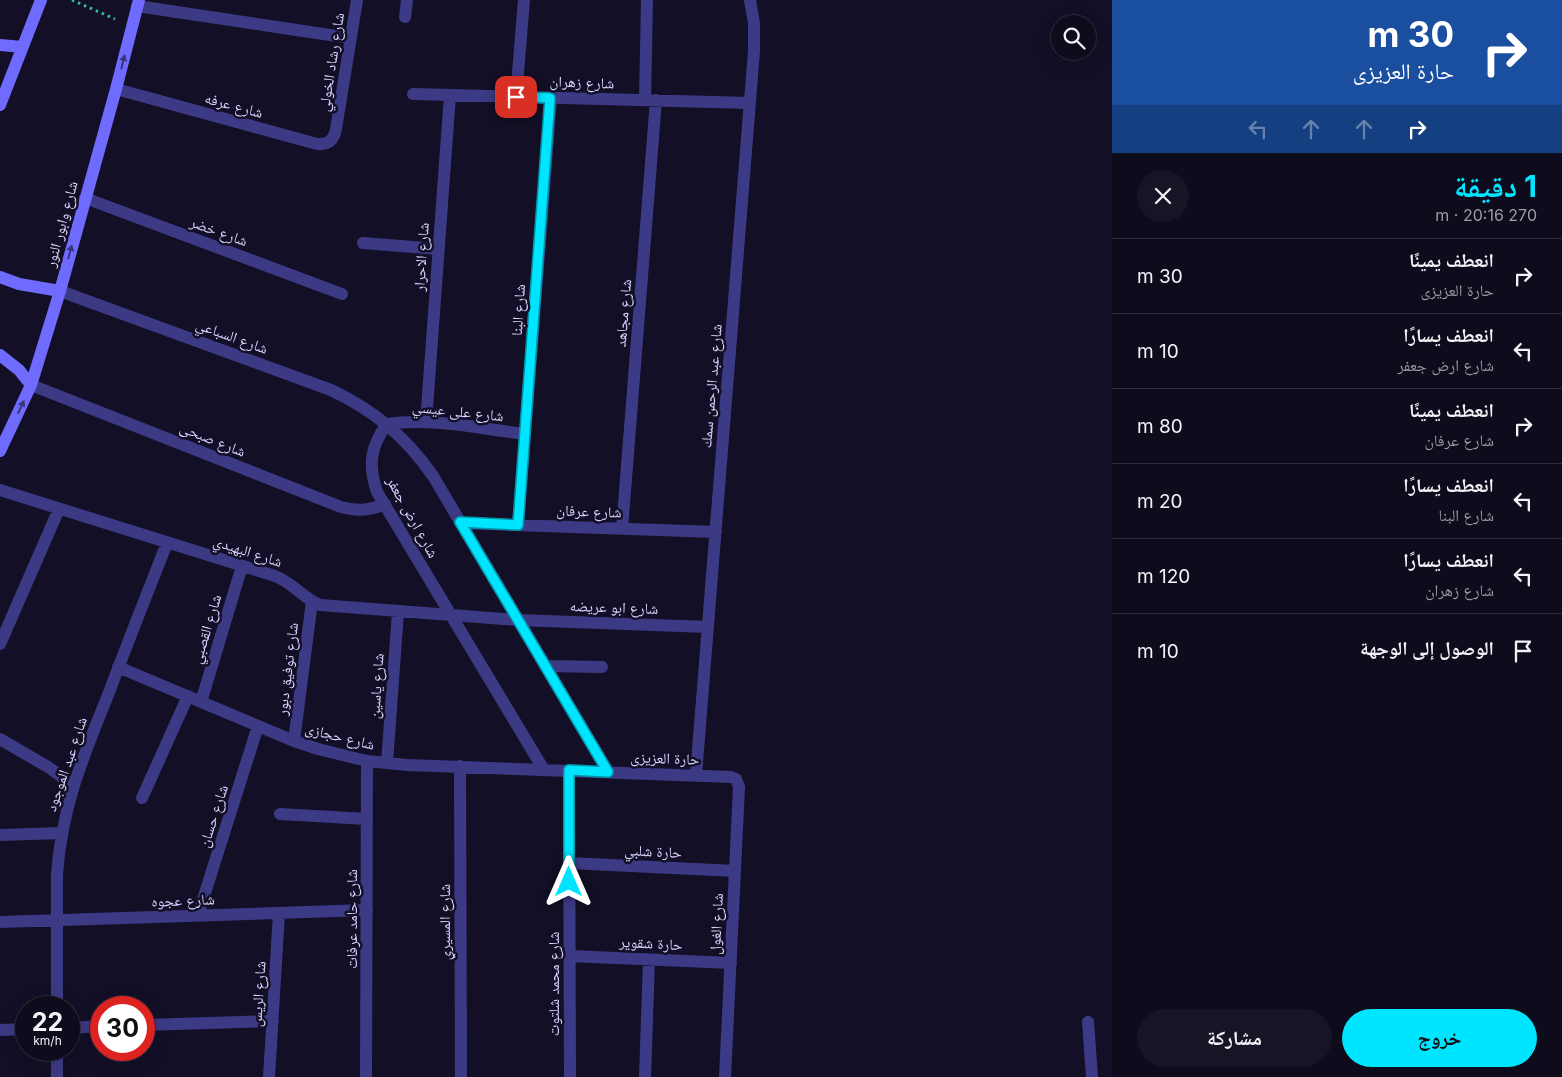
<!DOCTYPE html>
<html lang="ar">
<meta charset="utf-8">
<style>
body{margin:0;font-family:Inter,"Noto Naskh Arabic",sans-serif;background:#171425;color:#f1f3f6;direction:rtl;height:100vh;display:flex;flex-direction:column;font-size:19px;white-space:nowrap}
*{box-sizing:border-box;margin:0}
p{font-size:16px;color:#9b9ba3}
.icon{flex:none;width:28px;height:28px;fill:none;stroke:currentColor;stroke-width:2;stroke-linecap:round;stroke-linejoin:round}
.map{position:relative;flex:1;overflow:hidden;direction:ltr}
.sheet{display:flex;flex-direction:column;background:#0e0b1c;width:450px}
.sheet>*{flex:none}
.top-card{background:#1a4fa0;color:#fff;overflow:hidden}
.buttons{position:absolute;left:1051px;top:15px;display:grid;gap:10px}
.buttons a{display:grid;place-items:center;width:45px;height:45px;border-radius:50%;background:#0e0b1c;box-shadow:0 5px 20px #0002,0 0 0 1px #2e2b3b;font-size:25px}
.speed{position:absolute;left:15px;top:996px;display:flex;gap:10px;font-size:25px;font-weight:700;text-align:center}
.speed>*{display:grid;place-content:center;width:65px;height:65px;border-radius:50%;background:#0e0b1c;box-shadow:0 5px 20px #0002,0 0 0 1px #2e2b3b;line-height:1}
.speed small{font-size:12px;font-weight:400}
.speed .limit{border:8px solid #d22;background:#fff;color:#111}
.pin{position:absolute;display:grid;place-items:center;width:42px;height:42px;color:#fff;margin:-21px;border-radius:10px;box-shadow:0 2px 8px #0006}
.me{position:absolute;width:55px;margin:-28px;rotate:0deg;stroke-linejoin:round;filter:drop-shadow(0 0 4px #0008)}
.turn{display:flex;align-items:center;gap:18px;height:105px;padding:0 25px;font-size:22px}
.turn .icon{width:65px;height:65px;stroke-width:2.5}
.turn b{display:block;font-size:35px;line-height:42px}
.lanes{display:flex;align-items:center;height:48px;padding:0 25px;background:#0003;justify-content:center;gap:25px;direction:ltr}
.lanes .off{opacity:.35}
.round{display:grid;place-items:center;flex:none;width:52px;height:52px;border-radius:26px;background:#171425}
.summary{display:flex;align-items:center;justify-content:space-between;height:85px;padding:0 25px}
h1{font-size:30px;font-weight:700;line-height:38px;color:#00e5ff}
.action{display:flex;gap:10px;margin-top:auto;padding:10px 25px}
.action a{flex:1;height:58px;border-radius:30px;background:#00e5ff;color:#111;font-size:20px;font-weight:700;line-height:58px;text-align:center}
.action a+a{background:#171425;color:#f1f3f6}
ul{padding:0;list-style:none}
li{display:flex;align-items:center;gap:15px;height:75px;padding:0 25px;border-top:1px solid #2e2b3b}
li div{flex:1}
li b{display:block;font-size:19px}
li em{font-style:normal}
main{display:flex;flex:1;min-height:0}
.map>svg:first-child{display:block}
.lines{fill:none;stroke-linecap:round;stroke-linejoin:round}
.path{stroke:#2fb8b0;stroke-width:3;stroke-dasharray:2.5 4;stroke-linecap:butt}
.lane{stroke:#3d3a85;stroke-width:12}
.street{stroke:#3d3a85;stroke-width:12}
.secondary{stroke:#6f6bff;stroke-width:12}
.oneway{fill:#38347d}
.route-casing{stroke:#0095a6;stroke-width:12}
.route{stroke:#00e5ff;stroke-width:9}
.labels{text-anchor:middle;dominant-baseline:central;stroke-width:5;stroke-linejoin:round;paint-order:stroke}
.street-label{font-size:15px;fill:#d9d4ff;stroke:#130f26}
</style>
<main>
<section class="sheet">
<div class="top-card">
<div class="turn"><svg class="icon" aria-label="right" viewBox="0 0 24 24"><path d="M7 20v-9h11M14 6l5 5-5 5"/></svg><div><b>30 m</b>حارة العزيزى</div></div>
<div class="lanes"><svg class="icon off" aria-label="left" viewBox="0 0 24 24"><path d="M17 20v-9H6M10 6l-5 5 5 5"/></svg><svg class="icon off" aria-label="ahead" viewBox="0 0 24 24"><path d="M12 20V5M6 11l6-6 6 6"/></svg><svg class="icon off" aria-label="ahead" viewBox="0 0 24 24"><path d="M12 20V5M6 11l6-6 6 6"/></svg><svg class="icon" aria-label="right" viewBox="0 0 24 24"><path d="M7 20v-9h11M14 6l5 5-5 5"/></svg></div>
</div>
<div class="summary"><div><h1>1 دقيقة</h1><p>270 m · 20:16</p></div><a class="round"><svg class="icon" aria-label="close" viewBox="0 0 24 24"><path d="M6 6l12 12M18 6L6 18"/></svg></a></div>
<ul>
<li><svg class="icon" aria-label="right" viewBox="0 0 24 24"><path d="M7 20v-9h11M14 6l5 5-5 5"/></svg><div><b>انعطف يمينًا</b><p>حارة العزيزى</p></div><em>30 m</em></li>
<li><svg class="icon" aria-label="left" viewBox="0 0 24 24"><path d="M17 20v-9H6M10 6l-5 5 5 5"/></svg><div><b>انعطف يسارًا</b><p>شارع ارض جعفر</p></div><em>10 m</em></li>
<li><svg class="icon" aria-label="right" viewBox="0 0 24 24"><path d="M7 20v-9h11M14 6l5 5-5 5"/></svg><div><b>انعطف يمينًا</b><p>شارع عرفان</p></div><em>80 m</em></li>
<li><svg class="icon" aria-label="left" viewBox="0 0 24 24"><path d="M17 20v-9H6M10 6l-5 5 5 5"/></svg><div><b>انعطف يسارًا</b><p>شارع البنا</p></div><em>20 m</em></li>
<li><svg class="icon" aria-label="left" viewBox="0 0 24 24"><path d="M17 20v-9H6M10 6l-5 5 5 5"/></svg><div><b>انعطف يسارًا</b><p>شارع زهران</p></div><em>120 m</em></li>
<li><svg class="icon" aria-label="arrive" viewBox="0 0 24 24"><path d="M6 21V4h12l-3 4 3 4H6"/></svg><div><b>الوصول إلى الوجهة</b></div><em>10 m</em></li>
</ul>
<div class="action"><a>خروج</a><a>مشاركة</a></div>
</section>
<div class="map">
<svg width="1112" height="1077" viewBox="0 0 1112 1077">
<rect width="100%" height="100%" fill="#130f26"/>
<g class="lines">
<path class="path" d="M72 0 115 19"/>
<path class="lane" d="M1088 1022 1092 1077"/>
<path class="street" d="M137 6 350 38
M405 17 407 0
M116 89 317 144C328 145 334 140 336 129L357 0
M413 94 750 103
M516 97 524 0
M645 100 647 0
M85 198 342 294
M363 243 438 249
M60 291 331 390C375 411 405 436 433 476L608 772
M31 385 341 507C357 511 369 511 385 504
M426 422 450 95
M387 424C370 447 368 465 377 492L544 770
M387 424C430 417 482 429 525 434
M0 490 275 576C295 584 302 598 320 605L518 620 708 627
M460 523 716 532
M518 525 551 98
M622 529 656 100
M0 644 59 509
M545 666 602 667
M118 667 294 741 318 749 367 761 407 765 731 777 736 779 739 787 725 1077
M201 702 242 566
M0 739 48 767 73 785
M294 741 312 601
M387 763 398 612
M460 766 461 1077
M569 770 570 1077
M696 775 754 51V23L750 0
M142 798 188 696
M280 814 367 819
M0 835 62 833
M569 863 735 871
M198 915 258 726
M0 922 367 910
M570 956 731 963
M57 1008V874C62 806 83 757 108 695 127 644 147 594 167 543
M144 1025 273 1021
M69 1028 101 1026
M0 1030 26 1029
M57 1077V1050
M269 1077 279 913
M366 1077 367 761
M645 1077 649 960"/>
<path class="secondary" d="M0 45 22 47
M0 105 41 0
M0 277 19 284 60 291
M0 355 19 370 31 385
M0 451 31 385 60 291 116 89 139 0"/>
</g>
<defs><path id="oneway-solid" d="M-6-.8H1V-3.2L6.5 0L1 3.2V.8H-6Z" transform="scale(1.25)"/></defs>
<g class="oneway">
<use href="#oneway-solid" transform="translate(123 62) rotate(-76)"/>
<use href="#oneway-solid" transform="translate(70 252) rotate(-75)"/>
<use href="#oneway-solid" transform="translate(21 407) rotate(-65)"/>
</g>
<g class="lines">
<g class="route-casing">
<path id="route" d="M516 97 550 98 518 525 460 522 608 772 569 770V882"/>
</g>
<use href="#route" class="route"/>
</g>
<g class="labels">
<g class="street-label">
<text transform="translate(331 62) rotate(-81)">شارع رشاد الخولي</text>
<text transform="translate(582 82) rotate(2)">شارع زهران</text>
<text transform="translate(234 105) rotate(15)">شارع عرفه</text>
<text transform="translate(61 224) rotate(-75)">شارع وابور النور</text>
<text transform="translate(219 231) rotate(20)">شارع خضر</text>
<text transform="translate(421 257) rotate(-86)">شارع الاحرار</text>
<text transform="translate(518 310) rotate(-86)">شارع البنا</text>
<text transform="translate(623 313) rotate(-85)">شارع مجاهد</text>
<text transform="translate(232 336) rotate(20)">شارع السباعي</text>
<text transform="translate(711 386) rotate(-85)">شارع عبد الرحمن سمك</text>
<text transform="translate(458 411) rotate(6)">شارع على عيسي</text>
<text transform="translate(213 439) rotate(22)">شارع صبحى</text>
<text transform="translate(589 511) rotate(2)">شارع عرفان</text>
<text transform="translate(413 517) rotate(61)">شارع ارض جعفر</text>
<text transform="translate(248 551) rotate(18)">شارع البهيدي</text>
<text transform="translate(614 607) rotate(2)">شارع ابو عريضه</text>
<text transform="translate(206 629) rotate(-73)">شارع القصبي</text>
<text transform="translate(287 669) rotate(-83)">شارع توفيق دبور</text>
<text transform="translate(376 686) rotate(-86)">شارع ياسين</text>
<text transform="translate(340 736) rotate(14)">شارع حجازى</text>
<text transform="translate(665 758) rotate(2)">حارة العزيزى</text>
<text transform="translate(66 764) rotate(-71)">شارع عبد الموجود</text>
<text transform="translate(213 816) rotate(-72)">شارع حسان</text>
<text transform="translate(653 851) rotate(3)">حارة شلبي</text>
<text transform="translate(183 900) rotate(-2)">شارع عجوه</text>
<text transform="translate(351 919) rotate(-90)">شارع حامد عرفات</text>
<text transform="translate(444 922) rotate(-90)">شارع المسيري</text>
<text transform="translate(716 924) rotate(-87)">شارع الغول</text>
<text transform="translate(651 943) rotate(3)">حارة شقوير</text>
<text transform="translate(553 984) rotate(-90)">شارع محمد شلتوت</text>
<text transform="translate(258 994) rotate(-86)">شارع الريس</text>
</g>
</g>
</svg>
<div class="buttons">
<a><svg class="icon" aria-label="search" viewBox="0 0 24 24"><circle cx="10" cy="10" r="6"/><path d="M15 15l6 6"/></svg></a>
</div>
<div class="speed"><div>22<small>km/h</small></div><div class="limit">30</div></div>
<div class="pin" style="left:516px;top:97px;background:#d93025"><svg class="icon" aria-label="arrive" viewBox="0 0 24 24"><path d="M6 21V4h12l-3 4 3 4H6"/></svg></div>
<svg class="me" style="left:569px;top:882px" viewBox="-20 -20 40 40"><path d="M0-17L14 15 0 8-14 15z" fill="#00e5ff" stroke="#fff" stroke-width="4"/></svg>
</div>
</main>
